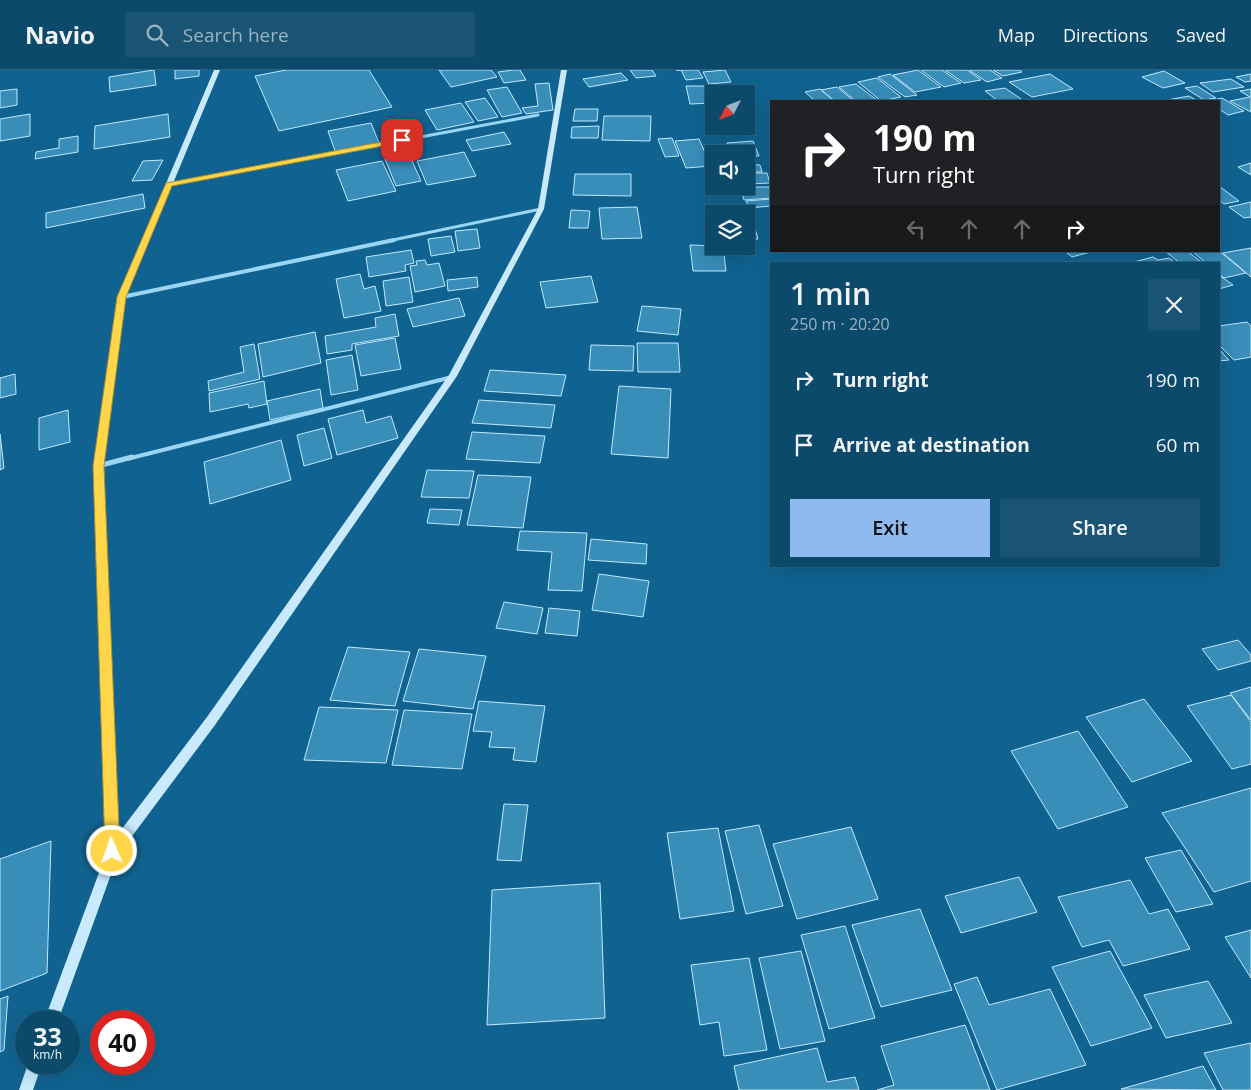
<!DOCTYPE html>
<meta charset="utf-8">
<style>
body{margin:0;font-family:"Open Sans",sans-serif;background:#1a5474;color:#f1f3f6;height:100vh;display:flex;flex-direction:column;font-size:19px;white-space:nowrap}
*{box-sizing:border-box;margin:0}
p{font-size:16px;color:#9ab3c2}
.icon{flex:none;width:28px;height:28px;fill:none;stroke:currentColor;stroke-width:2;stroke-linecap:round;stroke-linejoin:round}
.map{position:relative;flex:1;overflow:hidden}
.drawer{position:absolute;left:770px;top:192px;width:450px;height:305px;display:flex;flex-direction:column;background:#0c4a6c;border-radius:0px;box-shadow:0 5px 20px #0002,0 0 0 1px #2c627f}
.drawer>*{flex:none}
.top-card{position:absolute;left:770px;top:30px;width:450px;height:152px;border-radius:0px;box-shadow:0 5px 20px #0002,0 0 0 1px #2c627f;background:#202124;color:#fff;overflow:hidden}
.needle{width:32px;rotate:228deg}
.tools{position:absolute;left:705px;top:15px;display:grid;gap:10px}
.tools a{display:grid;place-items:center;width:50px;height:50px;border-radius:0px;background:#0c4a6c;box-shadow:0 5px 20px #0002,0 0 0 1px #2c627f;font-size:25px}
.speed{position:absolute;left:15px;top:940px;display:flex;gap:10px;font-size:25px;font-weight:700;text-align:center}
.speed>*{display:grid;place-content:center;width:65px;height:65px;border-radius:50%;background:#0c4a6c;box-shadow:0 5px 20px #0002,0 0 0 1px #2c627f;line-height:1}
.speed small{font-size:12px;font-weight:400}
.speed .limit{border:8px solid #d22;background:#fff;color:#111}
.pin{position:absolute;display:grid;place-items:center;width:42px;height:42px;color:#fff;margin:-21px;border-radius:10px;box-shadow:0 2px 8px #0006}
.me{position:absolute;width:55px;margin:-28px;rotate:358deg;stroke-linejoin:round;filter:drop-shadow(0 0 4px #0008)}
.turn{display:flex;align-items:center;gap:18px;height:105px;padding:0 20px;font-size:22px}
.turn .icon{width:65px;height:65px;stroke-width:2.5}
.turn b{display:block;font-size:35px;line-height:42px}
.lanes{display:flex;align-items:center;height:48px;padding:0 20px;background:#0003;justify-content:center;gap:25px;direction:ltr}
.lanes .off{opacity:.35}
.round{display:grid;place-items:center;flex:none;width:52px;height:52px;border-radius:0px;background:#1a5474}
.summary{display:flex;align-items:center;justify-content:space-between;height:85px;padding:0 20px}
h1{font-size:30px;font-weight:600;line-height:38px}
.action{display:flex;gap:10px;margin-top:auto;padding:10px 20px}
.action a{flex:1;height:58px;border-radius:0px;background:#90b9f0;color:#111;font-size:20px;font-weight:600;line-height:58px;text-align:center}
.action a+a{background:#1a5474;color:#f1f3f6}
ul{padding:0;list-style:none}
li{display:flex;align-items:center;gap:15px;height:65px;padding:0 20px}
li div{flex:1}
li b{display:block;font-size:19px}
li em{font-style:normal}
header{display:flex;align-items:center;gap:30px;box-sizing:border-box;height:70px;padding:0 25px;background:#0c4a6c;border-bottom:1px solid #2c627f}
header strong{font-size:24px}
nav{display:flex;gap:28px;margin-inline-start:auto;font-size:18px}
.search{width:350px;height:45px;background:#1a5474;display:flex;align-items:center;gap:12px;box-sizing:border-box;padding:0 18px;border-radius:0px;color:#9ab3c2;font-size:19px}
.map>svg:first-child{display:block}
.building{fill:#388db9;stroke:#c1e9fe}
.lines{fill:none;stroke-linecap:round;stroke-linejoin:round}
.street-far2{stroke:#9ad5f3;stroke-width:3}
.street-far1{stroke:#9ad5f3;stroke-width:4}
.street{stroke:#9ad5f3;stroke-width:5}
.secondary{fill:#c9eafd;fill-rule:evenodd}
.route{fill:#ffd54a;stroke:#a68a30}
</style>
<header>
<strong>Navio</strong>
<div class="search"><svg class="icon" aria-label="search" viewBox="0 0 24 24"><circle cx="10" cy="10" r="6"/><path d="M15 15l6 6"/></svg>Search here</div>
<nav><a>Map</a><a>Directions</a><a>Saved</a></nav>
</header>
<div class="map">
<svg width="1251" height="1020" viewBox="0 0 1251 1020">
<rect width="100%" height="100%" fill="#106390"/>
<path class="building" d="M154 0 156 15 110 22 109 7Z
M175 0H199V6L175 9Z
M286 0H369L392 37 279 61 255 6Z
M439 0H491L497 7 451 17Z
M513 0H520L526 10 504 13 498 2Z
M630 0H652L656 6 636 8Z
M676 0H698L703 8 686 10 681 0Z
M725 0 731 12 709 14 703 2Z
M918 0 941 17 915 22 893 5Z
M921 0H942L961 13 944 17Z
M945 0H967L981 10 964 13Z
M969 0H990L1002 8 987 12Z
M993 0H1020L1022 2 1003 6Z
M1164 1 1185 13 1163 18 1142 7Z
M621 3 628 10 589 17 583 9Z
M890 4 917 25 905 27 878 7Z
M1050 4 1073 19 1032 27 1009 12Z
M1251 4V11L1245 12 1236 7Z
M877 8 901 27 881 31 858 12Z
M1231 9 1244 17 1213 22 1200 13Z
M549 13 553 40 526 44 522 38 538 36 535 14Z
M856 14 878 31H856L839 17Z
M734 15 736 24H714V29L710 16Z
M686 16H708L713 33 690 34Z
M1197 16 1216 28 1204 30 1185 18Z
M507 17 522 43 502 47 487 20Z
M837 17 854 31H835L821 20Z
M1005 18 1024 31H998L985 21Z
M17 19V35L0 38V21Z
M820 19 834 31H815L805 22Z
M1251 19V42L1230 31 1250 27 1240 21Z
M1189 26 1198 31 1167 30Z
M485 28 498 47 478 51 465 32Z
M1222 28 1244 41 1228 45 1219 39V31H1209Z
M461 33 474 52 437 60 425 40Z
M575 39H598L597 51H573Z
M30 44V66L0 71V49Z
M168 44 170 67 94 79 95 56Z
M604 46H651L650 71 602 70Z
M371 53 379 73 335 81 328 61Z
M599 56 598 68H571L572 57Z
M504 62 511 74 472 81 466 70Z
M78 66V82L35 89 36 82 59 78V69Z
M672 68 679 86 665 87 658 69Z
M699 69 711 96 686 98 675 71Z
M753 71 759 86H748L746 82 731 83 727 73Z
M464 82 476 106 427 115 417 91Z
M409 84 421 111 396 116 385 89Z
M163 90 152 110 132 111 143 91Z
M382 91 396 121 348 131 336 100Z
M1251 93V105L1238 97Z
M746 94 760 95 762 102H746Z
M746 103H767L770 113 750 114Z
M575 104H631V126L573 125Z
M746 111 748 117H769L771 128 744 130 740 116H746Z
M1219 116 1239 131 1224 134 1219 130Z
M143 124 145 138 46 158V143Z
M771 129V136L749 138 746 131Z
M1251 132V147L1244 148 1229 137Z
M637 137 642 168 602 169 599 138Z
M571 140 590 141 588 158H569Z
M746 155H754L758 169 746 170Z
M707 156H714V171H711Z
M477 159 480 178 458 181 455 161Z
M451 166 455 182 431 186 428 169Z
M690 175 723 176 726 201H693Z
M1251 178V207L1223 183Z
M411 180 414 193 405 195 406 201 369 207 366 187Z
M1065 181H1094L1072 187Z
M1165 181H1187L1204 194H1181Z
M1192 181H1219L1246 203 1224 208 1219 204V194H1207Z
M1153 187 1158 190 1169 188 1177 194H1137L1134 192Z
M425 190 427 195 439 193 445 216 415 222 410 196 417 195 416 191Z
M360 204 364 219 375 216 381 241 344 248 336 209Z
M1219 205 1233 215 1219 219Z
M591 206 598 232 546 238 540 212Z
M409 207 413 232 386 236 383 211Z
M477 207 478 217 448 221 447 210Z
M459 228 465 246 413 257 407 239Z
M642 236 681 239 678 265 637 261Z
M395 244 399 266 352 274V280L327 284 325 266 376 257 375 248Z
M1247 252 1251 256V287L1234 290 1219 275V256Z
M315 262 321 293 263 307 258 274Z
M395 268 401 299 361 306 355 275Z
M637 273H678L680 302H638Z
M254 274 260 309 209 321 208 311 244 302 240 277Z
M591 275 634 276 633 301 589 300Z
M1219 279 1229 290 1219 291Z
M352 285 358 320 331 325 326 290Z
M490 300 566 305 561 326 484 321Z
M15 304 16 324 0 328V308Z
M264 311 267 334 249 338 248 334 210 342 209 323Z
M619 316 671 319 668 388 611 384Z
M320 319 323 338 270 350 267 331Z
M479 330 555 335 551 358 472 353Z
M68 340 70 372 39 380V348Z
M363 340 366 353 391 346 398 368 337 385 328 349Z
M324 358 332 388 304 396 297 365Z
M472 362 545 366 540 393 466 389Z
M0 364 4 398 0 400Z
M281 370 291 410 210 434 204 392Z
M427 400 474 401 469 428 421 427Z
M478 405 531 407 523 458 467 455Z
M430 439 462 440 459 455 427 453Z
M520 461 587 463 582 521 548 520 552 482 517 480Z
M591 469 647 474 646 494 588 490Z
M599 504 649 511 643 547 592 540Z
M504 532 543 538 537 564 496 558Z
M549 538 580 541 577 566 545 563Z
M1238 570 1251 585V591L1218 600 1202 579Z
M348 577 410 582 395 636 330 630Z
M419 579 486 586 473 639 403 631Z
M1251 617V650L1230 623Z
M1231 625 1251 652V694L1232 699 1187 636Z
M1144 629 1192 691 1132 712 1086 647Z
M479 631 545 636 536 692 513 690 515 678 489 677 492 662 473 661Z
M319 637 398 640 386 693 304 690Z
M404 640 472 644 462 699 392 695Z
M1078 661 1128 737 1058 759 1011 681Z
M1251 718V811L1214 822 1162 743Z
M504 734 528 735 521 791 497 790Z
M759 755 783 836 746 844 725 761Z
M851 757 878 829 797 849 773 774Z
M718 758 734 841 680 849 667 763Z
M51 771 47 903 0 921V789Z
M1181 780 1213 834 1176 842 1145 788Z
M1019 807 1037 842 961 863 945 826Z
M1130 810 1149 844 1168 839 1190 879 1123 896 1109 870 1082 877 1058 827Z
M600 813 605 948 487 955 492 820Z
M920 839 952 920 881 937 852 855Z
M845 856 875 948 829 959 801 865Z
M1251 860V908L1225 867Z
M801 881 825 971 780 979 759 888Z
M1110 881 1152 958 1091 976 1052 897Z
M749 888 767 980 724 986 719 952 700 955 691 895Z
M977 907 989 935 1050 919 1086 995 997 1020 954 914Z
M1208 911 1232 953 1166 968 1144 925Z
M8 926 4 980 0 982V929Z
M965 955 990 1020H877L894 1015 881 976Z
M1251 973V1020H1223L1204 983Z
M817 978 827 1012 855 1007 859 1020H739L734 996Z
M1203 996 1216 1020 1121 1019Z"/>
<g class="lines">
<path class="street-far2" d="M169 114 538 45
M388 171 541 139"/>
<path class="street-far1" d="M122 227 394 170
M127 389 452 307"/>
<path class="street" d="M98 396 132 387"/>
<path class="secondary" d="M214 0H220L126 227 102 396 118 764 207 647 449 305 538 139 561 0H567L544 139 457 306 215 655 118 785 58 951H44L107 781 94 396 118 227Z
M28 994H42L33 1020H19Z"/>
</g>
<path class="route" d="M402 68 404 69V72L172 116 126 227 104 396 120 781 117 786 112 788 108 786 105 781 93 396 117 227 166 113Z"/>
</svg>
<div class="tools">
<a><svg class="needle" viewBox="-14 -14 28 28"><path d="M0-13l5 13h-10z" fill="#e53935"/><path d="M0 13l5-13h-10z" fill="#9ab3c2"/></svg></a>
<a><svg class="icon" aria-label="sound" viewBox="0 0 24 24"><path d="M4 9h4l5-4v14l-5-4H4zM17 9q2 3 0 6"/></svg></a>
<a><svg class="icon" aria-label="layers" viewBox="0 0 24 24"><path d="M12 4l9 5-9 5-9-5zM3 14l9 5 9-5"/></svg></a>
</div>
<div class="speed"><div>33<small>km/h</small></div><div class="limit">40</div></div>
<div class="pin" style="left:402px;top:70px;background:#d93025"><svg class="icon" aria-label="arrive" viewBox="0 0 24 24"><path d="M6 21V4h12l-3 4 3 4H6"/></svg></div>
<svg class="me" style="left:112px;top:781px" viewBox="-20 -20 40 40"><circle r="17" fill="#ffd54a" stroke="#fff" stroke-width="3"/><path d="M0-11L8 9 0 5-8 9z" fill="#fff"/></svg>
<div class="top-card">
<div class="turn"><svg class="icon" aria-label="right" viewBox="0 0 24 24"><path d="M7 20v-9h11M14 6l5 5-5 5"/></svg><div><b>190 m</b>Turn right</div></div>
<div class="lanes"><svg class="icon off" aria-label="left" viewBox="0 0 24 24"><path d="M17 20v-9H6M10 6l-5 5 5 5"/></svg><svg class="icon off" aria-label="ahead" viewBox="0 0 24 24"><path d="M12 20V5M6 11l6-6 6 6"/></svg><svg class="icon off" aria-label="ahead" viewBox="0 0 24 24"><path d="M12 20V5M6 11l6-6 6 6"/></svg><svg class="icon" aria-label="right" viewBox="0 0 24 24"><path d="M7 20v-9h11M14 6l5 5-5 5"/></svg></div>
</div>
<section class="drawer">
<div class="summary"><div><h1>1 min</h1><p>250 m · 20:20</p></div><a class="round"><svg class="icon" aria-label="close" viewBox="0 0 24 24"><path d="M6 6l12 12M18 6L6 18"/></svg></a></div>
<ul>
<li><svg class="icon" aria-label="right" viewBox="0 0 24 24"><path d="M7 20v-9h11M14 6l5 5-5 5"/></svg><div><b>Turn right</b></div><em>190 m</em></li>
<li><svg class="icon" aria-label="arrive" viewBox="0 0 24 24"><path d="M6 21V4h12l-3 4 3 4H6"/></svg><div><b>Arrive at destination</b></div><em>60 m</em></li>
</ul>
<div class="action"><a>Exit</a><a>Share</a></div>
</section>
</div>
